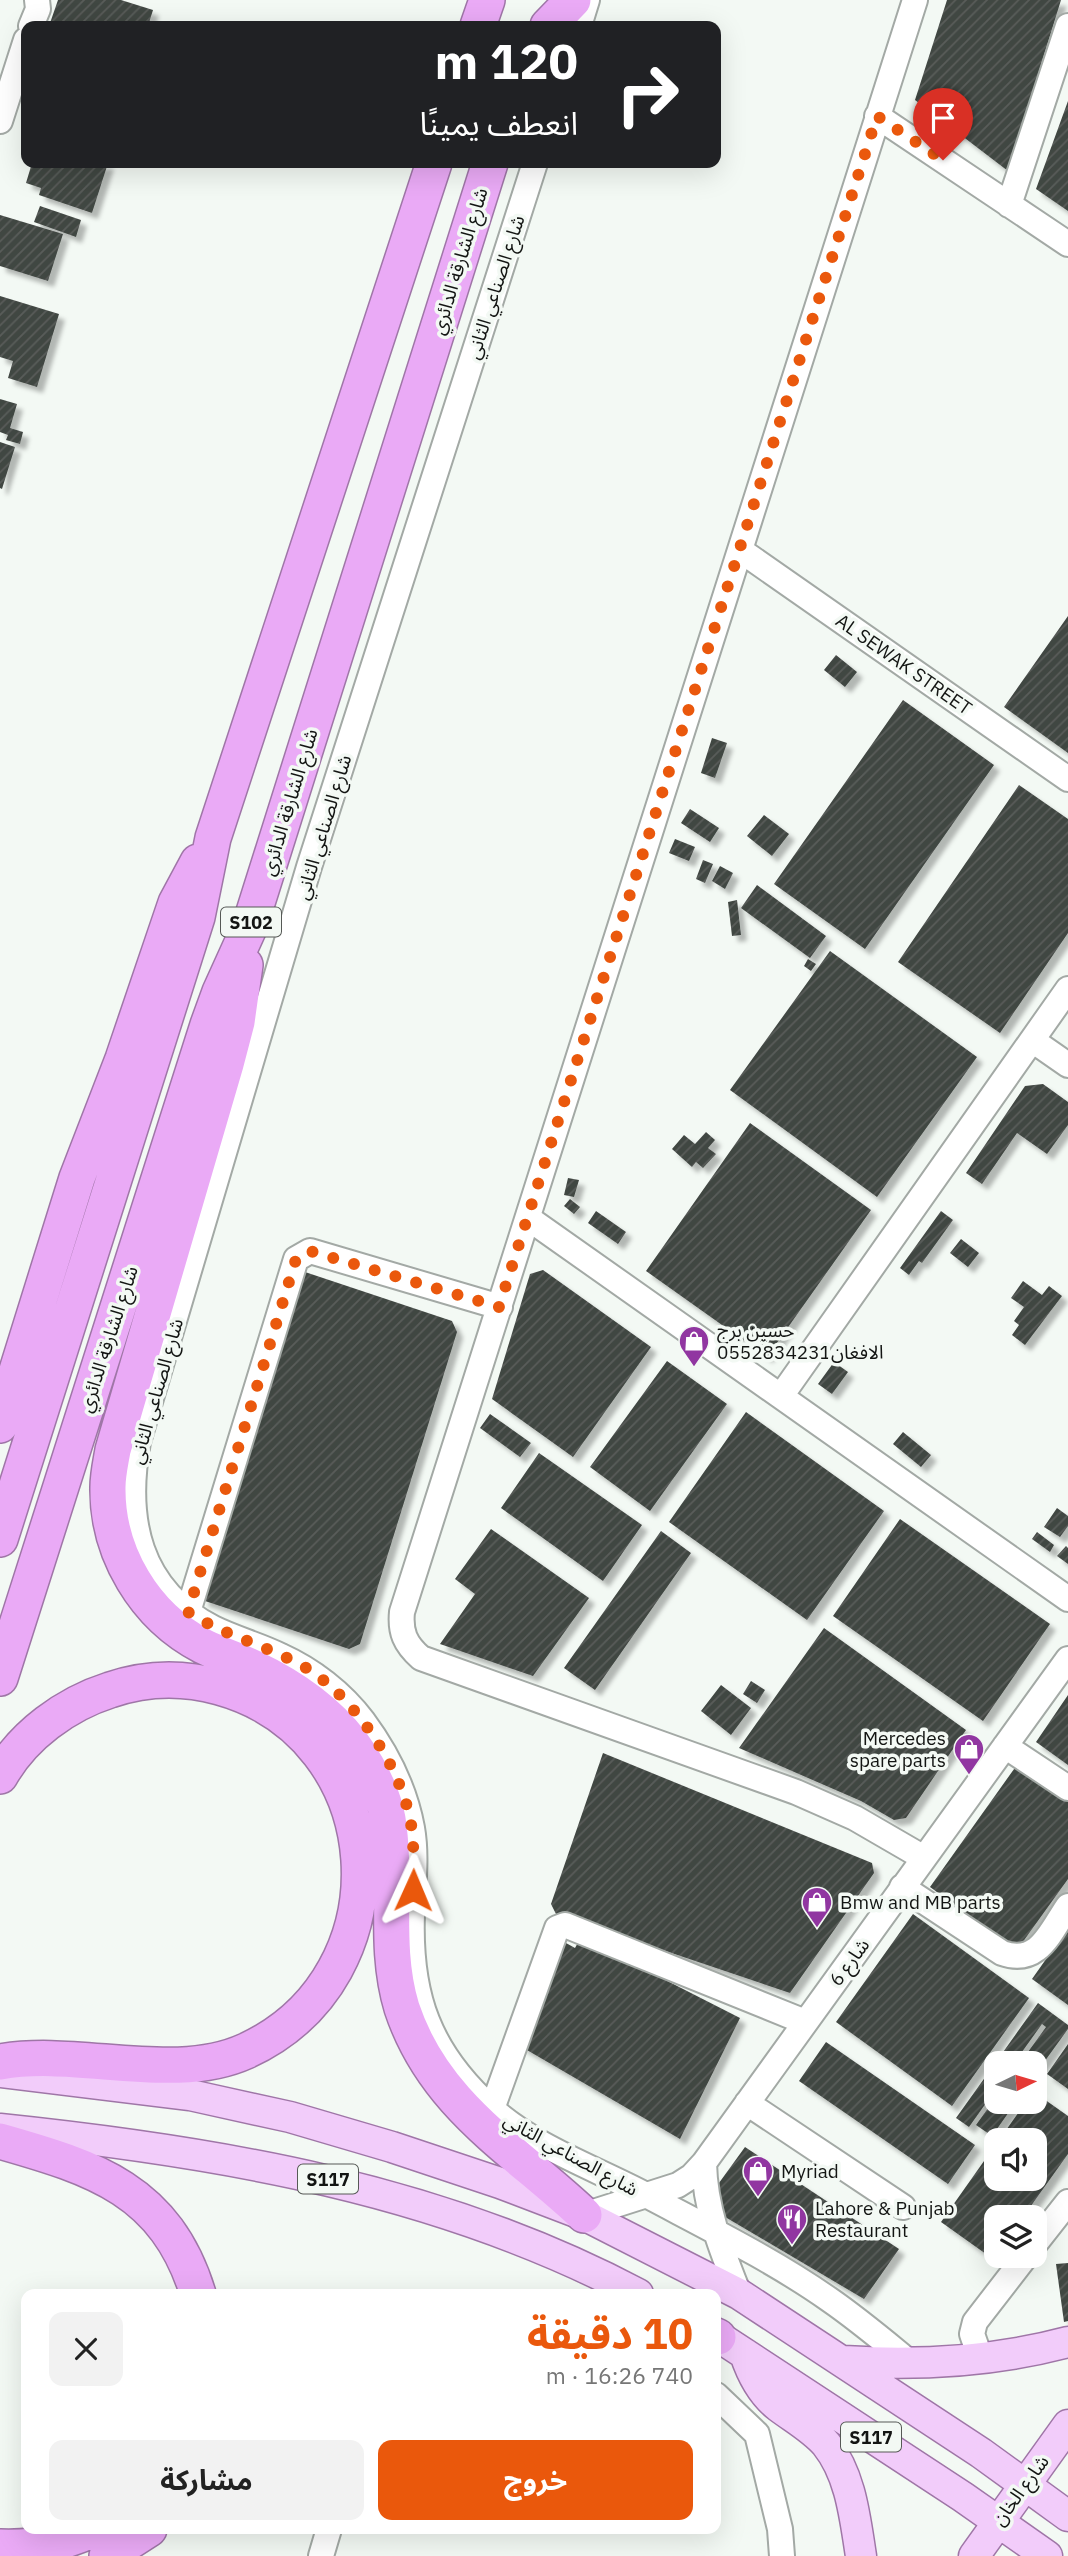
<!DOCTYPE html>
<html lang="ar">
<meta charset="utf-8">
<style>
body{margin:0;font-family:"IBM Plex Sans","Noto Sans Arabic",sans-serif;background:#f2f2f2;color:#222;direction:rtl;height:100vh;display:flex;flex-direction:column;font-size:26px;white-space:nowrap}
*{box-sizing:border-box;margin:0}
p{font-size:23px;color:#767676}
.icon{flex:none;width:38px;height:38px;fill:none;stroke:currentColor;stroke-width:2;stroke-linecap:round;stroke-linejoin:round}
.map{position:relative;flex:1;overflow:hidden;direction:ltr}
.side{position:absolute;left:21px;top:2289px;width:700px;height:245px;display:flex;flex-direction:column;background:#fff;border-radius:14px;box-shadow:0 7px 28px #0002;direction:rtl}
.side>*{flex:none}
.hud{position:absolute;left:21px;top:21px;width:700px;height:147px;border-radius:14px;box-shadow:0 7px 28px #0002;direction:rtl;background:#202124;color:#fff;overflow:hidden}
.needle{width:46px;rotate:85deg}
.fabs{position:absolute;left:984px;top:2051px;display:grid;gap:14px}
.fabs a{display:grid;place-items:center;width:63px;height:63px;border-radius:14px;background:#fff;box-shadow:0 7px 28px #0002;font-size:35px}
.pin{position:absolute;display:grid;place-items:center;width:60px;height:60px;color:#fff;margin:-72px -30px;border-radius:50% 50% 50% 0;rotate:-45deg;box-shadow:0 0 7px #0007}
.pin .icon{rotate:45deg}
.me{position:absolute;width:77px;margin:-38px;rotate:1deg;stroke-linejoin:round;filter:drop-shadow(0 0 5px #0008)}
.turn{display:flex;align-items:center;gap:24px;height:147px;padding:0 28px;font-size:32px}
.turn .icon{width:91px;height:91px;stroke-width:2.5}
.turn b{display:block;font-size:49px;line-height:60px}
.round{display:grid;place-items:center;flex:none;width:74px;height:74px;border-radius:14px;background:#f2f2f2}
.overview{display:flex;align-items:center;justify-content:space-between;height:119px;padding:0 28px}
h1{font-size:42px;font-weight:700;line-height:52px;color:#ea580c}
.button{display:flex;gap:14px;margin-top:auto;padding:14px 28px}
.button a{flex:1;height:80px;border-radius:14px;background:#ea580c;color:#fff;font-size:28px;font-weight:700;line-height:80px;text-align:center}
.button a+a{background:#f2f2f2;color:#222}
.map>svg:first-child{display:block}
.building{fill:url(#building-hatch);filter:url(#shadow)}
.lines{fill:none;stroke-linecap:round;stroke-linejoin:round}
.minor-casing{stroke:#a3a9a5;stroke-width:28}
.major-casing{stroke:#9f76a7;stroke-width:33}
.highway-casing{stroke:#9f76a7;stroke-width:38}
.minor{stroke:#fff;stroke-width:24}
.major{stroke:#f2ccfa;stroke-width:30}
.highway{stroke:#eaaaf6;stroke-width:35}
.route{stroke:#ea580c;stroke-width:12;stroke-dasharray:0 21.6}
.labels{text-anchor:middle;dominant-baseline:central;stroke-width:7;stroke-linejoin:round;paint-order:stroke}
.shield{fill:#f3f9f4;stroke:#565956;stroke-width:2}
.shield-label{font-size:18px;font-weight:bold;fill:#131513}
.street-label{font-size:19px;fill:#131513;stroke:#f3f9f4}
.poi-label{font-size:19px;fill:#131513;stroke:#f3f9f4;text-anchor:start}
</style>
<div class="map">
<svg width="1068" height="2556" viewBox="0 0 1068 2556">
<defs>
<pattern id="building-hatch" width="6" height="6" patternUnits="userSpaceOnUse" patternTransform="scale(1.75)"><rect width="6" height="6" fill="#414642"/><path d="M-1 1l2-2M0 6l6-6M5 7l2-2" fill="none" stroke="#595d5a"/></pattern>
<filter id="shadow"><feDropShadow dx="6" dy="6" stdDeviation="2" flood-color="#0004"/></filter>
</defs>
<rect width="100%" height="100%" fill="#f3f9f4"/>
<path class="building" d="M58 0H121L153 10 148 26H49Z
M947 0H1061L1008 171 915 100Z
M1068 101V211L1036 189Z
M32 163 48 168 49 163H108L92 213 39 195 41 188 26 183Z
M40 206 81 220 76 237 34 222Z
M0 215 63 234 48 281 0 266Z
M0 296 59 314 37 387 8 378 13 361 0 357Z
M0 399 17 404 10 428 23 432 20 444 6 440 8 435 0 432Z
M0 442 15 447 2 489 0 488Z
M1068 616V753L1004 707Z
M836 655 857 672 845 687 824 670Z
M903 700 994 765 865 949 774 884Z
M712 738 727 743 715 778 701 773Z
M1019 785 1068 819V933L1000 1033 898 962Z
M690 809 719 828 710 842 681 823Z
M764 815 789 834 772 856 747 836Z
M675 839 695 847 689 861 669 853Z
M703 860 713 864 705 883 696 879Z
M720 866 733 873 725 889 712 881Z
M757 885 826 936 810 958 741 908Z
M737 900 741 935 732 936 728 902Z
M830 951 977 1057 877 1197 730 1090Z
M808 959 816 964 811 971 804 966Z
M1043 1084 1068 1102V1125L1047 1154 1017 1133 982 1184 966 1173 1025 1086Z
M750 1123 871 1210 767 1357 646 1271Z
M706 1132 715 1140 708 1148 716 1154 703 1168 696 1162 692 1167 672 1149 684 1135 695 1144Z
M568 1178 579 1180 574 1197 564 1195Z
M570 1199 580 1207 574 1214 564 1206Z
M596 1211 626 1232 618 1244 588 1223Z
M941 1211 953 1220 922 1263 919 1261 909 1275 900 1268Z
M961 1239 979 1253 968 1267 950 1253Z
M543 1270 651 1347 573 1457 492 1399 530 1274Z
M305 1272 452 1321 457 1332 360 1644 349 1649 202 1600 294 1276Z
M1023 1281 1042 1295 1049 1286 1062 1296 1025 1345 1012 1335 1019 1325 1014 1321 1024 1307 1011 1298Z
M667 1361 727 1404 650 1511 590 1467Z
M834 1362 848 1372 832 1394 818 1384Z
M746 1412 884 1511 807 1620 669 1522Z
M490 1414 531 1443 520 1457 480 1428Z
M903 1432 931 1455 921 1467 893 1444Z
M539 1453 642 1525 603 1581 501 1508Z
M1057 1508 1068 1516V1526L1060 1537 1044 1527Z
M900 1519 1050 1624 983 1721 833 1616Z
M491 1529 589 1598 533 1676 440 1644 475 1594 455 1579Z
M661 1531 691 1553 595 1690 564 1668Z
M1037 1532 1054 1545 1050 1552 1032 1539Z
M1066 1546 1068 1548V1564L1057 1556Z
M824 1628 966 1730 906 1818 894 1820 861 1801 739 1748Z
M751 1681 765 1690 757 1703 743 1694Z
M721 1685 751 1708 731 1735 701 1711Z
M1068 1695V1765L1036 1742Z
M603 1753 872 1863 874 1873 790 1993 556 1914 551 1904Z
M1019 1762 1068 1798V1879L1017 1950 930 1887Z
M913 1914 1029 1998 952 2106 836 2022Z
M1068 1928V2005L1032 1979Z
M581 1937 740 2018 680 2139 520 2046 566 1943 575 1948Z
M1038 2003 1068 2025V2029L1034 2076V2063H1020L1046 2027 1042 2024 1014 2063H996V2089L969 2127 956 2118Z
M826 2042 975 2145 948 2184 799 2081Z
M1068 2044V2089L1047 2074Z
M1034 2092 1068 2116V2154L1023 2217H996V2256L993 2259 941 2222 996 2144V2179H1034V2140H999L1026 2102H1034Z
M996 2097V2102H1016L992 2136 976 2125Z
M745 2147 899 2249 864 2299 715 2211 711 2194Z
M1068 2263V2321L1064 2322 1056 2264Z"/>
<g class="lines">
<g class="minor-casing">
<path id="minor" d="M915 0 402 1612C400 1632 405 1644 421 1658L796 1792 855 1818 924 1858
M31 26 38 9 37 0
M579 26 587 0
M877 116 1068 244
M0 121 26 40
M535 163 309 867 138 1442C124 1519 138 1589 213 1628 235 1639 259 1645 281 1656 312 1670 342 1693 363 1721 386 1752 405 1790 412 1828 417 1856 413 1886 412 1914 409 1996 429 2052 491 2108 534 2147 595 2168 646 2195 706 2227 775 2261 830 2300 859 2320 886 2343 913 2365
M1009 205 1068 26
M740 550 1068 779
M1032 1040 1068 1065
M528 1218 1068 1599
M781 1396 1068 989
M188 1612 296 1259 310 1251 500 1307
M1005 1746 1068 1788
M902 1887 1002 1953C1039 1966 1050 1932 1068 1906
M747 2103 903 2207
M492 2109 557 1928 565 1925 805 2022
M704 2163C705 2210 722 2251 739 2294
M584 2215 678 2185 692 2176 704 2163 1068 1659
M1034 2245 1068 2202
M981 2360 972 2334 975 2322 1026 2256
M716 2395 757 2434 780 2529 782 2556
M321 2556 329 2529"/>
</g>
<g class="major-casing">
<path id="major" d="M0 2072 190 2095 290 2117 392 2147 500 2183 584 2215 739 2294 981 2453 1068 2516
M0 2129C221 2152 440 2189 638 2294
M716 2335 963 2497 1047 2556
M745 2354C752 2375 762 2394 779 2407 795 2419 813 2429 826 2444 851 2475 855 2518 861 2556
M843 2361C920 2366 993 2362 1068 2342
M974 2556 1068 2425"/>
</g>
<g class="highway-casing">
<path id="highway" d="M478 26 487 0
M548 26 573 0
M245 965 237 1022 226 1064 113 1450C111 1462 108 1475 108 1487 107 1553 145 1616 203 1646 219 1654 236 1659 252 1667 290 1685 326 1709 352 1743 368 1765 383 1792 388 1819 398 1882 383 1946 402 2008 434 2105 514 2149 584 2215
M0 1425 77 1178 123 1059 176 903 198 862
M0 1539 197 917 213 838 434 163
M0 1678 208 1025 220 992 249 928 490 163
M0 1776C23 1735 66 1704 110 1690 145 1678 183 1677 219 1687 393 1735 409 1976 246 2051 174 2084 78 2048 0 2062
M0 2141C95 2168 166 2190 198 2294
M716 2336 718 2337
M0 2547C32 2548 64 2544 93 2529
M107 2556 149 2529"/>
</g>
<use href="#minor" class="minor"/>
<use href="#major" class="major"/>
<use href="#highway" class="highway"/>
</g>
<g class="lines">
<path class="route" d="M413 1890C414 1871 414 1851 412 1831 405 1773 358 1701 308 1669 270 1646 226 1637 188 1612L296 1259 310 1251 499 1307 877 116 943 160"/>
</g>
<defs>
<g id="shop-pin" transform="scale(1.575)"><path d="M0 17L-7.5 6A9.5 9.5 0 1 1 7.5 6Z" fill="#9136a1" stroke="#f3f9f4"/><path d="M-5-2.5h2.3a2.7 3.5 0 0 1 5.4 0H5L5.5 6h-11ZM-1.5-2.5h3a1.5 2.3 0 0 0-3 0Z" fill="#fff"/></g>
<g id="restaurant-pin" transform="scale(1.575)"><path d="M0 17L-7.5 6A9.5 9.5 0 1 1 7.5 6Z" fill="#9136a1" stroke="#f3f9f4"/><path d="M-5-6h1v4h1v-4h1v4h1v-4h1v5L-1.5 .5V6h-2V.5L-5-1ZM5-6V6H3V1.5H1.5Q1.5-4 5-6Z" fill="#fff"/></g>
</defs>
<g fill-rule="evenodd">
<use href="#shop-pin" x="694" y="1341"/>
<use href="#shop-pin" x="969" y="1749"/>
<use href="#shop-pin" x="817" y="1902"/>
<use href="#shop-pin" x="758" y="2171"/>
<use href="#restaurant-pin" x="792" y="2219"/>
</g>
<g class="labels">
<g class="shield">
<rect x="221" y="907.5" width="60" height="29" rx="5"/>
<rect x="298" y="2164.5" width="60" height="29" rx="5"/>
<rect x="841" y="2422.5" width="60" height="29" rx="5"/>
</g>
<g class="shield-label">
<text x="251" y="922">S102</text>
<text x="328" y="2179">S117</text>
<text x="871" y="2437">S117</text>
</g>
<g class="street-label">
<text transform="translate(459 261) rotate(-73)">شارع الشارقة الدائري</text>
<text transform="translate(495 287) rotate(-72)">شارع الصناعي الثاني</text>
<text transform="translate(904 664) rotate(35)">AL SEWAK STREET</text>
<text transform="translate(289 802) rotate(-73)">شارع الشارقة الدائري</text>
<text transform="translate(323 827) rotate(-73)">شارع الصناعي الثاني</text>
<text transform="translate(108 1339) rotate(-72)">شارع الشارقة الدائري</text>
<text transform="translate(156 1391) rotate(-74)">شارع الصناعي الثاني</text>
<text transform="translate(849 1962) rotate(-54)">شارع 6</text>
<text transform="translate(571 2154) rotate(29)">شارع الصناعي الثاني</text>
<text transform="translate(1020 2490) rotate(-54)">شارع الخان</text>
</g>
<g class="poi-label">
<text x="717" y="1330">حسين برج<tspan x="717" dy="22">الافغان0552834231</tspan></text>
<text x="946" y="1738" text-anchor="end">Mercedes<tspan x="946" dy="22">spare parts</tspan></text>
<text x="840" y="1902">Bmw and MB parts</text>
<text x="781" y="2171">Myriad</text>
<text x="815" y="2208">Lahore &amp; Punjab<tspan x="815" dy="22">Restaurant</tspan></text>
</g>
</g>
</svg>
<div class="fabs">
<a><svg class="needle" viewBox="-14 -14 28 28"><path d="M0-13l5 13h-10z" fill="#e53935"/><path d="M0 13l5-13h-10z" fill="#767676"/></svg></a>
<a><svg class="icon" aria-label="sound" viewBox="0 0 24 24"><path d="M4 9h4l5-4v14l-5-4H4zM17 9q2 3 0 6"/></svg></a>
<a><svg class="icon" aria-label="layers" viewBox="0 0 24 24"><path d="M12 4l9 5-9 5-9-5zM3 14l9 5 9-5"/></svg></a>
</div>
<div class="pin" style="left:943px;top:160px;background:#d93025"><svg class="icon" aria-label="arrive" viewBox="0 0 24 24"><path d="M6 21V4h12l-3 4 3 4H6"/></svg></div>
<svg class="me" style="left:413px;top:1890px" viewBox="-20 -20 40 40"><path d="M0-17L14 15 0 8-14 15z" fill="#ea580c" stroke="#fff" stroke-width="4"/></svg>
<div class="hud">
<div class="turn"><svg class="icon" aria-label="right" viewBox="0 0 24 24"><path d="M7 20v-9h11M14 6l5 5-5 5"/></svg><div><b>120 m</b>انعطف يمينًا</div></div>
</div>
<section class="side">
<div class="overview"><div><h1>10 دقيقة</h1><p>740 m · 16:26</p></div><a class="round"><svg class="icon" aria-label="close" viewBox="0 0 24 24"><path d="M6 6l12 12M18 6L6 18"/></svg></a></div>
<div class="button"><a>خروج</a><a>مشاركة</a></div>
</section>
</div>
